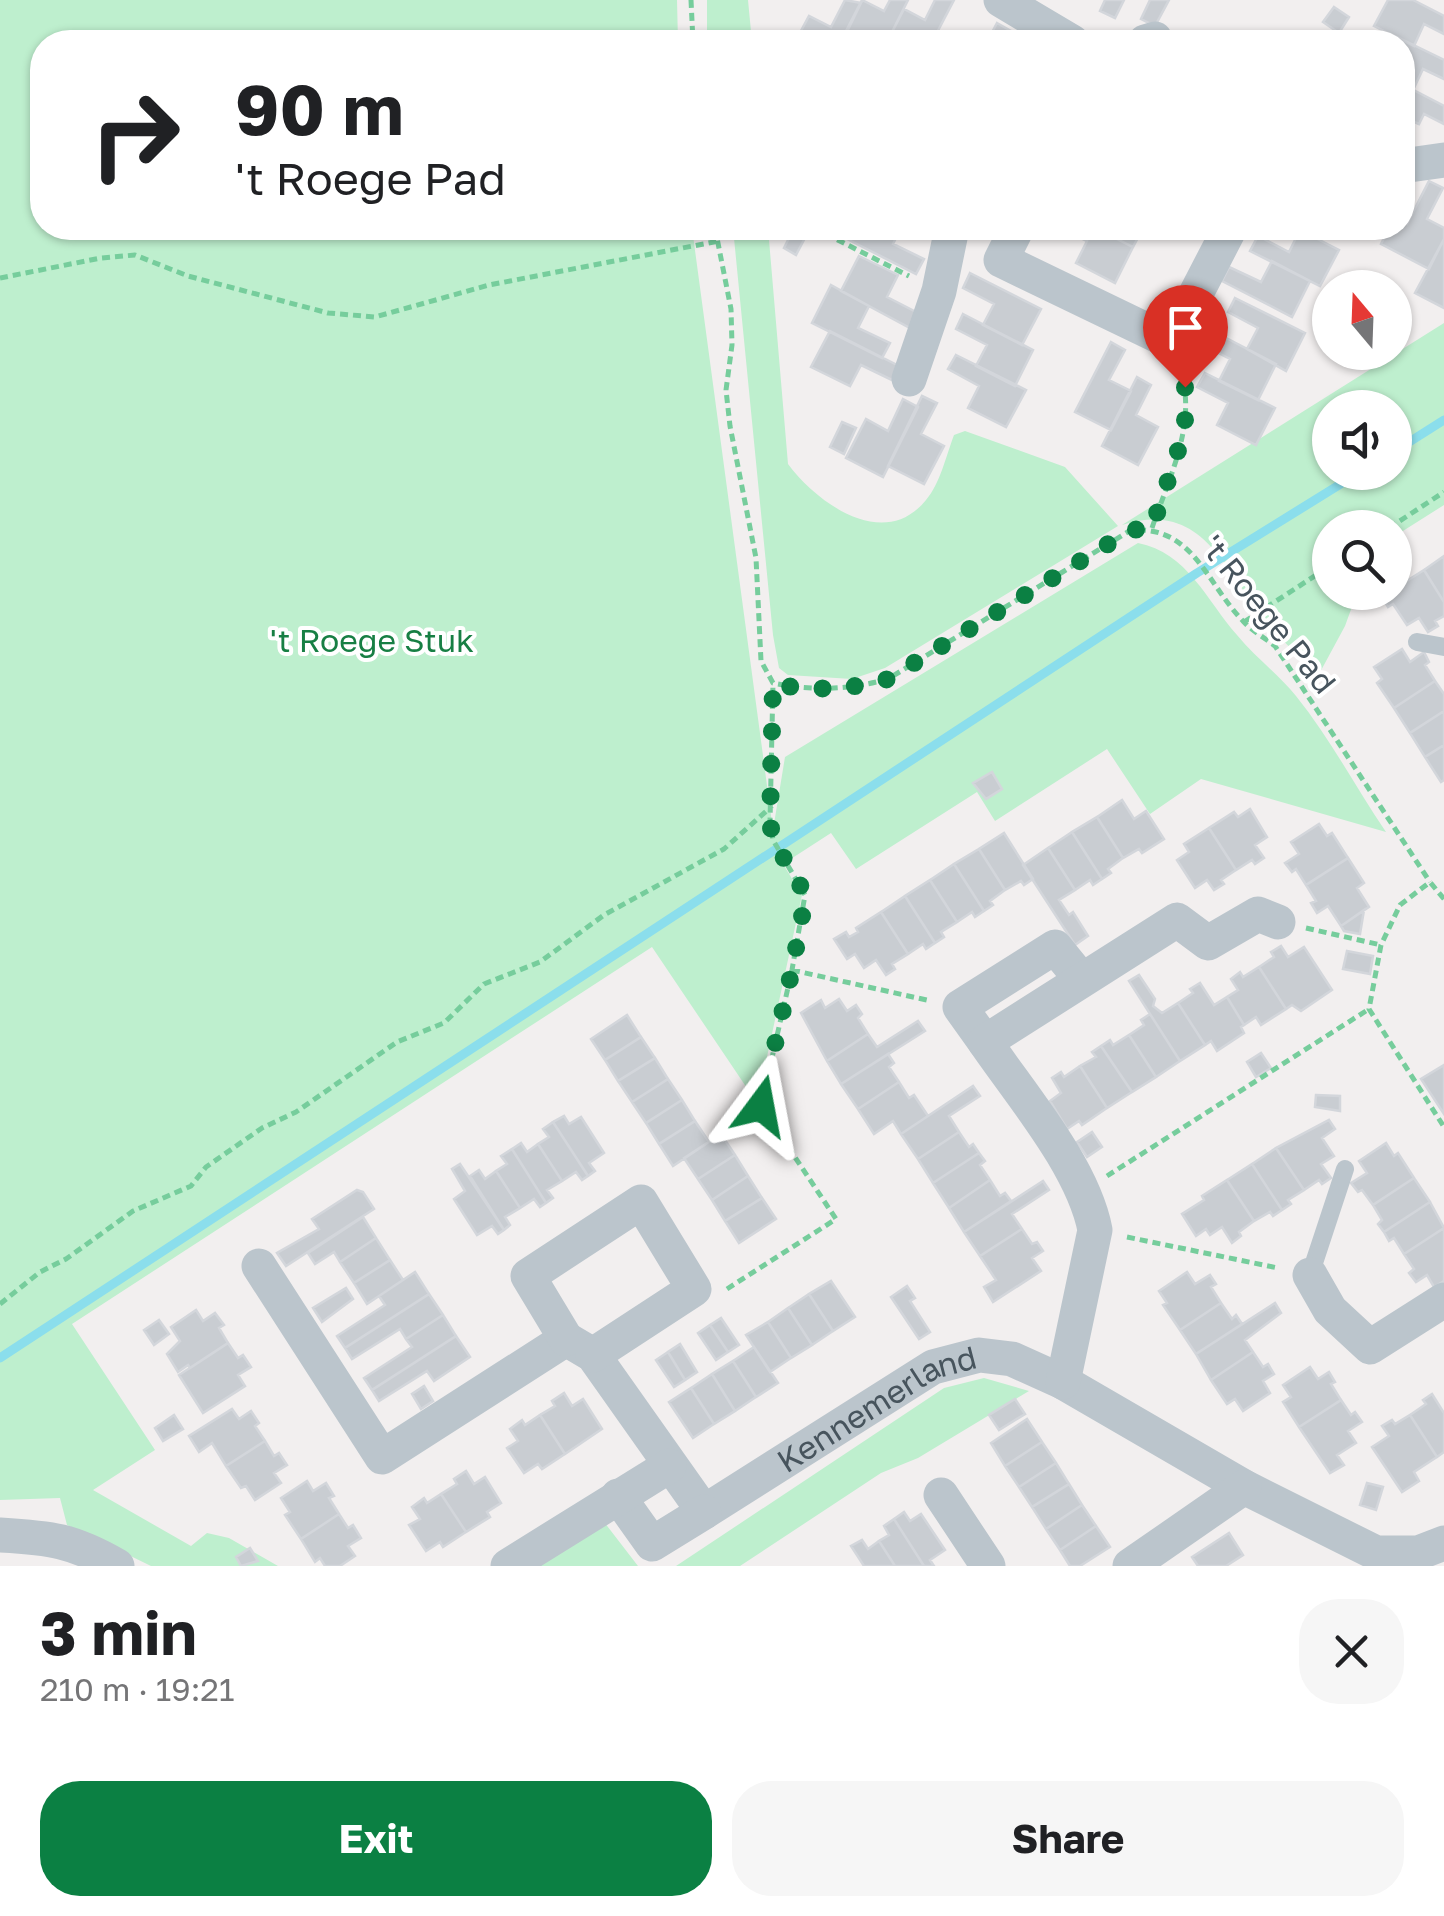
<!DOCTYPE html>
<meta charset="utf-8">
<style>
body{margin:0;font-family:"Golos Text",sans-serif;background:#f6f6f6;color:#202124;height:100vh;display:flex;flex-direction:column;font-size:38px;white-space:nowrap}
*{box-sizing:border-box;margin:0}
p{font-size:32px;color:#757577}
.icon{flex:none;width:55px;height:55px;fill:none;stroke:currentColor;stroke-width:2;stroke-linecap:round;stroke-linejoin:round}
.map{position:relative;height:1566px;overflow:hidden}
.drawer{display:flex;flex-direction:column;background:#fff;flex:1}
.drawer>*{flex:none}
.guide{position:absolute;left:30px;top:30px;width:1385px;height:210px;border-radius:40px;box-shadow:0 2px 8px #0004;background:#fff;color:#202124;overflow:hidden}
.needle{width:65px;rotate:341deg}
.fabs{position:absolute;left:1312px;top:270px;display:grid;gap:20px}
.fabs a{display:grid;place-items:center;width:100px;height:100px;border-radius:50%;background:#fff;box-shadow:0 2px 8px #0004;font-size:50px}
.pin{position:absolute;display:grid;place-items:center;width:85px;height:85px;color:#fff;margin:-102px -42px;border-radius:50% 50% 50% 0;rotate:-45deg;box-shadow:0 0 10px #0007}
.pin .icon{rotate:45deg}
.me{position:absolute;width:110px;margin:-55px;rotate:13deg;stroke-linejoin:round;filter:drop-shadow(0 0 8px #0008)}
.turn{display:flex;align-items:center;gap:35px;height:210px;padding:0 40px;font-size:45px}
.turn .icon{width:130px;height:130px;stroke-width:2.5}
.turn b{display:block;font-size:70px;line-height:85px}
.round{display:grid;place-items:center;flex:none;width:105px;height:105px;border-radius:40px;background:#f6f6f6}
.overview{display:flex;align-items:center;justify-content:space-between;height:170px;padding:0 40px}
h1{font-size:60px;font-weight:700;line-height:75px}
.cta{display:flex;gap:20px;margin-top:auto;padding:20px 40px}
.cta a{flex:1;height:115px;border-radius:40px;background:#0b8043;color:#fff;font-size:40px;font-weight:700;line-height:115px;text-align:center}
.cta a+a{background:#f6f6f6;color:#202124}
.map>svg:first-child{display:block}
.green{fill:#beefce;fill-rule:evenodd}
.lines{fill:none;stroke-linecap:round;stroke-linejoin:round}
.stream{stroke:#8bdeec;stroke-width:9}
.building{fill:#c9cdd2;stroke:#d3d6db;stroke-width:2.5}
.path{stroke:#76cd9c;stroke-width:5;stroke-dasharray:8 5;stroke-linecap:butt}
.service{stroke:#bbc5cc;stroke-width:18}
.minor{stroke:#bbc5cc;stroke-width:35}
.route{stroke:#0b8043;stroke-width:18;stroke-dasharray:0 32.4}
.labels{text-anchor:middle;dominant-baseline:central;stroke-width:8;stroke-linejoin:round;paint-order:stroke}
.street-label{font-size:32px;fill:#47545d;stroke:#fff}
.park-label{font-size:32px;fill:#177f44;stroke:#fff}
</style>
<div class="map">
<svg width="1444" height="1566" viewBox="0 0 1444 1566">
<rect width="100%" height="100%" fill="#f2efef"/>
<path class="green" d="M0 0H677L678 42H42V228H692L773 830 785 757 1138 543C1187 552 1207 601 1237 635 1255 657 1278 674 1296 696 1330 738 1356 788 1386 832L1201 779 1150 814 1107 749 995 821 977 792 856 869 831 833 783 864 802 895 757 1103 652 947 72 1324 155 1450 93 1490 191 1546 207 1533 229 1538 278 1566H151L67 1525 60 1498 0 1500Z
M707 0H748L752 42H707Z
M733 228H768L788 464C817 503 884 552 926 500 940 484 946 456 954 435L965 431 1065 467 1118 526 885 668 852 679 788 675 779 668 773 635Z
M1444 323V505L1395 536V528H1330V592L1357 593 1345 626 1318 676C1300 657 1280 639 1264 619 1224 569 1202 499 1122 525ZM1330 408H1395V472H1330Z
M984 1378 1029 1391 918 1458 881 1473 740 1566H676L944 1388Z
M601 1518 638 1566H529Z"/>
<g class="lines">
<path class="stream" d="M1395 451 1444 420
M0 1358 1197 573 1360 472"/>
</g>
<path class="building" d="M845 0 861 3 842 42H795L809 16 831 27Z
M862 0 884 11 890 0H908L887 42H849L842 39Z
M935 0H954L932 42H887L904 9 925 20Z
M1105 0H1124L1115 18 1100 11Z
M1150 0H1169L1155 26 1141 19Z
M1388 0H1413L1444 16V34L1424 24 1414 46 1374 26Z
M1334 7 1349 17 1339 33 1323 22Z
M997 23 1011 31 1005 42H987Z
M1391 34 1444 60V79L1423 69 1413 90 1402 84V42H1388Z
M1402 84 1444 106V124L1424 114 1419 124 1410 120 1402 131Z
M1429 181 1443 188 1427 219 1444 228V239L1429 269 1381 244 1389 228H1402V221L1407 224Z
M794 228 808 232 796 255 784 248Z
M852 228H901L893 244 924 259 916 274 847 239Z
M1060 228H1095L1133 247 1115 283 1076 263 1087 241Z
M1095 228H1143L1133 247Z
M1300 230 1339 250 1320 286 1250 251 1258 236 1289 252Z
M1444 239V308L1415 293Z
M859 256 898 275 887 297 918 313 910 328 841 291Z
M1272 261 1310 281 1292 317 1222 281 1229 267 1261 282Z
M970 273 1041 309 1022 345 983 325 994 304 963 288Z
M831 285 869 306 858 328 890 343 882 358 812 323Z
M1235 298 1305 333 1286 371 1247 349 1258 328 1228 312Z
M963 314 1033 350 1015 386 976 366 987 345 956 329Z
M1207 328 1276 364 1258 400 1219 381 1230 359 1199 343Z
M830 331 899 366 892 380 861 365 850 386 811 367Z
M1111 342 1125 350 1109 380 1131 391 1111 430 1075 412Z
M956 355 1026 390 1006 427 968 408 979 386 948 369Z
M1205 373 1275 408 1256 445 1217 425 1228 403 1197 387Z
M1137 377 1151 385 1136 415 1158 427 1138 465 1102 446Z
M922 396 937 403 921 434 944 446 924 484 888 466Z
M903 399 918 407 883 477 846 458 866 419 888 431Z
M842 422 856 428 844 454 830 447Z
M1444 556V602L1424 570Z
M1424 570 1444 602V616L1435 621 1438 626 1428 632 1419 618 1407 625 1393 604 1388 607 1379 592H1395V579L1401 576 1405 582Z
M1402 649 1410 662 1424 652 1429 662 1425 665 1435 681 1394 708 1377 683 1382 679 1374 667Z
M1435 681 1444 694V711L1410 733 1394 708Z
M1444 711V745L1425 757 1410 733Z
M1444 745V780L1441 782 1425 757Z
M992 772 1002 789 986 799 973 783Z
M1122 800 1134 819 1146 811 1164 839 1142 853 1139 849 1123 858 1097 817Z
M1250 809 1267 837 1255 845 1264 858 1255 864 1252 860 1236 870 1209 828 1234 812 1238 817Z
M1097 817 1123 858 1108 869 1111 873 1102 879 1072 832Z
M1319 824 1327 836 1332 833 1348 858 1306 885 1296 869 1292 872 1285 863 1299 854 1291 842Z
M1209 828 1236 870 1221 880 1224 884 1214 890 1207 880 1195 888 1177 860 1189 852 1184 844Z
M1072 832 1102 879 1093 885 1090 880 1075 890 1048 848Z
M1004 833 1033 879 1024 885 1021 881 1005 890 979 849Z
M1048 848 1075 890 1059 900 1069 915 1073 912 1088 936 1075 945 1023 865Z
M979 849 1005 890 990 901 993 905 984 911 954 864Z
M1348 858 1364 883 1357 888 1369 907 1341 926 1328 906 1317 913 1311 903 1316 901 1306 885Z
M954 864 984 911 975 917 972 912 957 922 930 880Z
M930 880 957 922 941 932 944 937 935 943 905 896Z
M905 896 935 943 926 949 923 944 908 954 881 912Z
M1364 910 1360 934 1344 931 1341 926Z
M881 912 908 954 892 964 895 969 886 975 876 960 864 968 855 954 847 959 834 939 846 932 849 937 858 932 856 928Z
M1281 946 1288 957 1304 947 1332 990 1301 1011 1292 1005 1286 1009 1259 967 1274 957 1271 952Z
M1347 951 1373 956 1370 974 1343 969Z
M1259 967 1286 1009 1261 1025 1256 1017 1244 1025 1227 997 1238 990 1231 979 1240 972 1243 977Z
M1139 975 1155 999 1153 1006 1162 1013 1178 1003 1205 1045 1180 1061 1129 981Z
M1200 983 1214 1005 1227 997 1244 1025 1241 1027 1244 1033 1217 1051 1211 1041 1205 1045 1178 1003 1193 993 1190 989Z
M839 999 847 1011 856 1005 862 1014 858 1018 868 1034 827 1061 801 1013 821 1000 825 1008Z
M1150 1014 1180 1061 1156 1077 1129 1035 1144 1025 1141 1020Z
M627 1015 641 1037 605 1060 591 1039Z
M918 1021 925 1031 841 1084 827 1061 868 1034 877 1047Z
M1129 1035 1156 1077 1132 1092 1101 1046 1110 1040 1113 1045Z
M641 1037 655 1058 618 1081 605 1060Z
M1101 1046 1132 1092 1107 1108 1080 1066 1096 1057 1092 1052Z
M1261 1053 1271 1068 1256 1077 1247 1062Z
M888 1054 894 1063 889 1067 899 1082 858 1109 841 1084Z
M655 1058 668 1079 632 1102 618 1081Z
M1444 1065V1114L1421 1079Z
M1080 1066 1107 1108 1082 1125 1079 1121 1067 1129 1050 1101 1061 1093 1052 1078 1061 1072 1064 1077Z
M668 1079 682 1100 646 1123 632 1102Z
M899 1082 909 1098 914 1095 928 1116 901 1134 893 1121 874 1134 858 1109Z
M973 1086 980 1096 949 1116 959 1132 918 1159 901 1134Z
M1316 1095 1340 1096V1111L1315 1107Z
M682 1100 695 1121 659 1144 646 1123Z
M564 1116 569 1124 581 1117 604 1153 589 1163 595 1171 588 1176 553 1122Z
M1329 1120 1335 1129 1322 1138 1334 1156 1321 1164 1331 1178 1322 1184 1319 1180 1304 1190 1276 1148Z
M695 1121 709 1142 673 1166 659 1144Z
M553 1122 588 1176 582 1180 576 1172 562 1181 538 1144 549 1137 543 1129Z
M959 1132 969 1147 973 1144 979 1153 933 1183 918 1159Z
M1092 1132 1102 1147 1087 1157 1077 1142Z
M721 1134 735 1155 698 1179 684 1158Z
M521 1143 527 1152 538 1144 562 1181 547 1190 553 1198 546 1203 512 1149Z
M1386 1143 1394 1156 1398 1153 1414 1178 1373 1205 1362 1190 1358 1192 1351 1183 1367 1173 1359 1161Z
M1276 1148 1304 1190 1288 1200 1291 1204 1282 1210 1252 1164Z
M512 1149 546 1203 540 1207 534 1199 520 1208 496 1171 507 1164 501 1156Z
M979 1153 985 1161 980 1165 990 1180 949 1208 933 1183Z
M735 1155 748 1176 712 1200 698 1179Z
M460 1164 504 1230 498 1234 492 1226 477 1235 454 1199 465 1191 452 1169Z
M1252 1164 1282 1210 1273 1216 1270 1212 1254 1221 1227 1180Z
M479 1170 485 1179 496 1171 520 1208 505 1217 510 1225 504 1230 470 1176Z
M748 1176 762 1198 725 1221 712 1200Z
M1414 1178 1430 1202 1384 1232 1378 1224 1382 1220 1373 1205Z
M990 1180 1000 1196 1005 1193 1011 1201 964 1232 949 1208Z
M1227 1180 1254 1221 1239 1232 1241 1236 1232 1243 1222 1227 1210 1235 1206 1229 1196 1236 1182 1214 1204 1200 1202 1196Z
M1043 1181 1049 1190 1012 1214 1022 1229 980 1256 964 1232Z
M357 1190 363 1192 374 1209 286 1266 277 1253 319 1229 312 1219Z
M762 1198 776 1219 739 1243 725 1221Z
M1430 1202 1444 1228 1404 1254 1394 1238 1389 1241 1384 1232Z
M363 1217 376 1238 340 1262 334 1252 315 1264 308 1253Z
M1444 1228V1281L1434 1287 1427 1275 1416 1282 1409 1273 1414 1269 1404 1254Z
M1022 1229 1032 1244 1037 1242 1043 1251 1032 1258 1041 1271 993 1302 984 1287 996 1280 980 1256Z
M376 1238 390 1260 354 1283 340 1262Z
M390 1260 403 1280 367 1304 354 1283Z
M415 1272 429 1294 345 1348 337 1336 385 1305 379 1296Z
M1187 1272 1195 1284 1210 1275 1216 1284 1211 1287 1221 1303 1180 1330 1163 1305 1167 1303 1159 1291Z
M831 1281 855 1317 833 1331 809 1294Z
M907 1286 915 1298 910 1301 930 1332 919 1339 891 1297Z
M346 1288 353 1299 322 1322 313 1308Z
M429 1294 443 1315 406 1339 400 1329 352 1359 345 1348Z
M809 1294 833 1331 812 1345 788 1308Z
M1221 1303 1232 1319 1236 1315 1242 1324 1196 1354 1180 1330Z
M1275 1303 1281 1313 1245 1340 1253 1352 1211 1380 1196 1354Z
M788 1308 812 1345 791 1358 768 1322Z
M196 1310 203 1321 215 1313 224 1325 219 1328 228 1343 190 1368 188 1365 178 1372 167 1354 180 1341 171 1327Z
M443 1315 456 1336 372 1390 364 1378 412 1347 406 1339Z
M721 1318 739 1345 728 1352 710 1325Z
M159 1320 169 1334 154 1345 144 1330Z
M768 1322 791 1358 770 1372 746 1335Z
M710 1325 728 1352 716 1360 698 1333Z
M456 1336 470 1357 434 1381 427 1371 379 1401 372 1390Z
M228 1343 238 1358 243 1355 251 1367 238 1375 245 1386 203 1413 179 1375Z
M680 1344 697 1372 685 1380 668 1352Z
M754 1347 778 1383 756 1397 733 1361Z
M668 1352 685 1380 674 1387 656 1360Z
M1253 1352 1263 1367 1268 1364 1274 1374 1263 1381 1270 1393 1243 1411 1235 1399 1227 1404 1211 1380Z
M733 1361 756 1397 735 1411 712 1374Z
M1310 1367 1318 1379 1329 1372 1335 1382 1331 1384 1341 1400 1299 1427 1283 1402 1291 1397 1283 1385Z
M712 1374 735 1411 714 1424 691 1388Z
M424 1386 433 1401 421 1409 412 1394Z
M691 1388 714 1424 693 1438 669 1402Z
M564 1393 572 1406 583 1399 602 1429 565 1454 540 1415 555 1406 552 1401Z
M1432 1394 1444 1413V1452L1437 1457 1410 1415 1426 1404 1423 1400Z
M1015 1399 1025 1414 999 1430 989 1415Z
M1341 1400 1351 1415 1355 1412 1362 1422 1348 1431 1356 1443 1337 1455 1344 1465 1330 1473 1299 1427Z
M232 1409 239 1419 251 1411 259 1423 255 1426 265 1441 226 1466 212 1443 199 1452 189 1436Z
M174 1415 183 1429 163 1441 155 1428Z
M540 1415 565 1454 542 1469 538 1464 524 1473 507 1448 518 1441 510 1429 522 1420 525 1425Z
M1410 1415 1437 1457 1414 1472 1419 1481 1402 1492 1372 1447 1389 1436 1382 1426 1392 1420 1395 1424Z
M1027 1419 1042 1442 1005 1466 991 1443Z
M265 1441 274 1456 279 1453 287 1465 274 1473 281 1483 255 1500 246 1486 241 1488 226 1466Z
M1042 1442 1056 1463 1019 1487 1005 1466Z
M1056 1463 1069 1484 1032 1507 1019 1487Z
M466 1471 474 1484 485 1477 501 1503 487 1512 490 1517 466 1532 441 1494 457 1484 454 1479Z
M307 1481 313 1491 326 1483 334 1496 329 1498 339 1514 301 1539 285 1515 290 1512 281 1498Z
M1367 1483 1383 1487 1376 1510 1360 1505Z
M1069 1484 1082 1505 1046 1529 1032 1507Z
M441 1494 466 1532 443 1547 440 1542 426 1551 409 1525 420 1519 412 1507 424 1498 427 1503Z
M1082 1505 1096 1526 1060 1550 1046 1529Z
M904 1512 910 1521 921 1514 945 1550 930 1560 934 1566H924L894 1519Z
M339 1514 348 1528 353 1525 361 1538 348 1546 355 1556 340 1566H325L320 1558 315 1562 301 1539Z
M894 1519 924 1566H895L879 1541 889 1535 884 1526Z
M1096 1526 1110 1547 1080 1566H1070L1060 1550Z
M1229 1533 1243 1555 1226 1566H1198L1192 1557Z
M862 1540 868 1549 879 1541 895 1566H864L851 1546Z
M250 1548 258 1561 241 1566 236 1557Z"/>
<g class="lines">
<path class="path" d="M691 0 693 42
M715 228 731 309 732 345 726 390 730 426 756 558 761 661 773 683C812 691 849 690 888 679L1131 530C1194 526 1206 583 1243 621 1252 631 1265 638 1275 646L1430 882
M814 228 909 276
M0 278 101 258 135 255 188 276 328 313 375 317 489 285 719 241
M1152 528C1168 480 1197 425 1181 373
M1389 528 1444 492
M1244 622 1330 566
M1444 899 1430 882 1400 905 1381 945 1369 1009 1444 1127
M1306 928 1381 945
M792 970 931 1001
M1107 1176 1369 1009
M1127 1237 1278 1268
M727 1289 836 1219 761 1106 792 970 805 895 773 840 770 822 773 683
M0 1304 40 1272 66 1259 133 1211 191 1186 206 1167 262 1128 296 1112 397 1042 444 1023 484 984 540 962 604 915 724 849 772 806"/>
<path class="service" d="M1417 642 1444 647
M1310 1275 1345 1169"/>
<g class="minor">
<path d="M1001 0 1072 42"/>
<path d="M1145 42 1155 39"/>
<path d="M1402 166 1444 160"/>
<path d="M1017 228 1001 260 1171 342 1230 228"/>
<path d="M909 379 939 291 952 228"/>
<path d="M985 1042 960 1007 1055 947 1081 979"/>
<path id="s1" d="M259 1266 382 1457 566 1339 593 1355 704 1512 933 1367 979 1355 1012 1359 1063 1382 1244 1487 1376 1553H1418L1444 1543"/>
<path d="M1310 1275 1330 1310 1370 1347 1444 1300"/>
<path d="M566 1339 528 1276 641 1202 694 1289 593 1355"/>
<path d="M1063 1382 1095 1230C1083 1167 1022 1096 985 1042L1177 920 1208 943 1258 914 1278 922"/>
<path d="M941 1495 988 1566"/>
<path d="M618 1496 652 1544 704 1512"/>
<path d="M0 1535C51 1538 72 1540 117 1566"/>
<path d="M508 1566 669 1466"/>
<path d="M1130 1566 1244 1487"/>
</g>
</g>
<g class="lines">
<path class="route" d="M761 1106 792 970 806 895 773 840 770 822 773 684C812 691 849 690 888 679L1131 530 1152 528 1185 430V387"/>
</g>
<g class="labels">
<g class="street-label">
<text transform="translate(1269 614) rotate(51)">'t Roege Pad</text>
<text stroke="none"><textPath href="#s1" startOffset="872">Kennemerland</textPath></text>
</g>
<g class="park-label">
<text x="372" y="640">'t Roege Stuk</text>
</g>
</g>
</svg>
<div class="fabs">
<a><svg class="needle" viewBox="-14 -14 28 28"><path d="M0-13l5 13h-10z" fill="#e53935"/><path d="M0 13l5-13h-10z" fill="#757577"/></svg></a>
<a><svg class="icon" aria-label="sound" viewBox="0 0 24 24"><path d="M4 9h4l5-4v14l-5-4H4zM17 9q2 3 0 6"/></svg></a>
<a><svg class="icon" aria-label="search" viewBox="0 0 24 24"><circle cx="10" cy="10" r="6"/><path d="M15 15l6 6"/></svg></a>
</div>
<div class="pin" style="left:1185px;top:387px;background:#d93025"><svg class="icon" aria-label="arrive" viewBox="0 0 24 24"><path d="M6 21V4h12l-3 4 3 4H6"/></svg></div>
<svg class="me" style="left:761px;top:1106px" viewBox="-20 -20 40 40"><path d="M0-17L14 15 0 8-14 15z" fill="#0b8043" stroke="#fff" stroke-width="4"/></svg>
<div class="guide">
<div class="turn"><svg class="icon" aria-label="right" viewBox="0 0 24 24"><path d="M7 20v-9h11M14 6l5 5-5 5"/></svg><div><b>90 m</b>'t Roege Pad</div></div>
</div>
</div>
<section class="drawer">
<div class="overview"><div><h1>3 min</h1><p>210 m · 19:21</p></div><a class="round"><svg class="icon" aria-label="close" viewBox="0 0 24 24"><path d="M6 6l12 12M18 6L6 18"/></svg></a></div>
<div class="cta"><a>Exit</a><a>Share</a></div>
</section>
